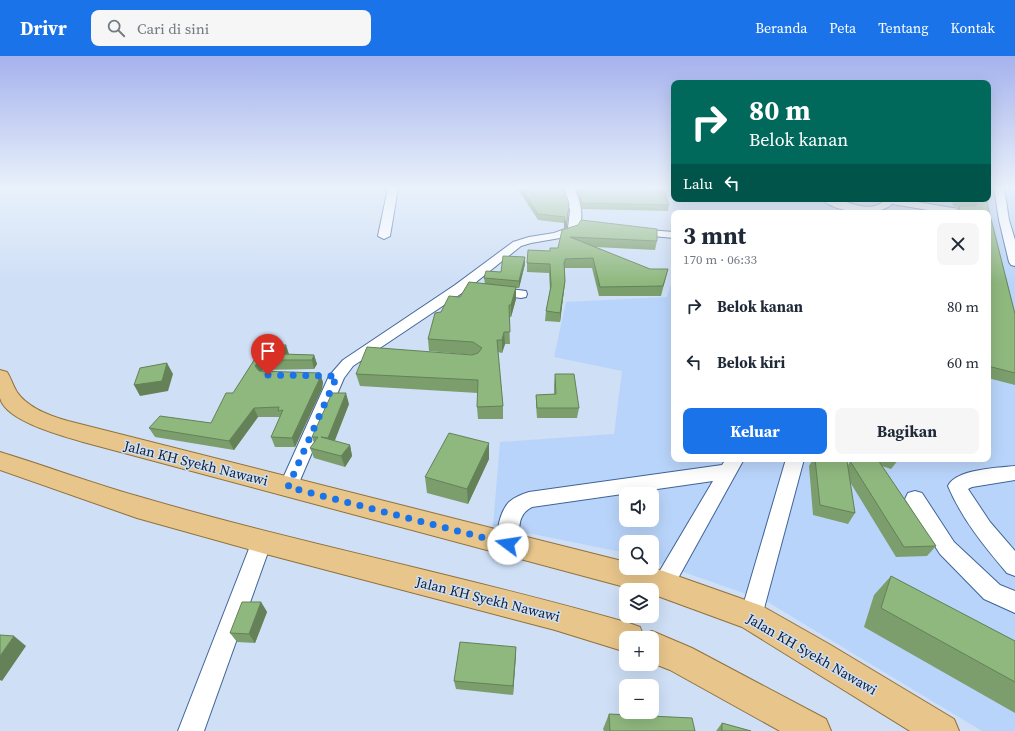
<!DOCTYPE html>
<html lang="id">
<meta charset="utf-8">
<style>
body{margin:0;font-family:"Source Serif 4",serif;background:#f6f6f7;color:#1f2937;height:100vh;display:flex;flex-direction:column;font-size:15px;white-space:nowrap}
*{box-sizing:border-box;margin:0}
p{font-size:13px;color:#747a83}
.icon{flex:none;width:22px;height:22px;fill:none;stroke:currentColor;stroke-width:2;stroke-linecap:round;stroke-linejoin:round}
.map{position:relative;flex:1;overflow:hidden}
.side{position:absolute;left:671px;top:154px;width:320px;height:252px;display:flex;flex-direction:column;background:#fff;border-radius:8px;box-shadow:0 4px 16px #0002}
.side>*{flex:none}
.top-card{position:absolute;left:671px;top:24px;width:320px;height:122px;border-radius:8px;box-shadow:0 4px 16px #0002;background:#00695c;color:#fff;overflow:hidden}
.fabs{position:absolute;left:619px;top:431px;display:grid;gap:8px}
.fabs a{display:grid;place-items:center;width:40px;height:40px;border-radius:8px;background:#fff;box-shadow:0 4px 16px #0002;font-size:20px}
.pin{position:absolute;display:grid;place-items:center;width:34px;height:34px;color:#fff;margin:-41px -17px;border-radius:50% 50% 50% 0;rotate:-45deg;box-shadow:0 0 4px #0007}
.pin .icon{rotate:45deg}
.me{position:absolute;width:44px;margin:-22px;rotate:284deg;stroke-linejoin:round;filter:drop-shadow(0 0 3px #0008)}
.turn{display:flex;align-items:center;gap:14px;height:84px;padding:0 12px;font-size:18px}
.turn .icon{width:52px;height:52px;stroke-width:2.5}
.turn b{display:block;font-size:28px;line-height:34px}
.then{display:flex;align-items:center;height:38px;padding:0 12px;background:#0003;gap:8px;font-size:15px}
.round{display:grid;place-items:center;flex:none;width:42px;height:42px;border-radius:8px;background:#f6f6f7}
.head{display:flex;align-items:center;justify-content:space-between;height:68px;padding:0 12px}
h1{font-size:24px;font-weight:700;line-height:30px}
.action{display:flex;gap:8px;margin-top:auto;padding:8px 12px}
.action a{flex:1;height:46px;border-radius:8px;background:#1a73e8;color:#fff;font-size:16px;font-weight:700;line-height:46px;text-align:center}
.action a+a{background:#f6f6f7;color:#1f2937}
ul{padding:0;list-style:none}
li{display:flex;align-items:center;gap:12px;height:56px;padding:0 12px}
li div{flex:1}
li b{display:block;font-size:15px}
li em{font-style:normal}
header{display:flex;align-items:center;gap:24px;box-sizing:border-box;height:56px;padding:0 20px;background:#1a73e8;color:#fff}
header strong{font-size:19px}
nav{display:flex;gap:22px;margin-inline-start:auto;font-size:14px}
.search{width:280px;height:36px;background:#f6f6f7;display:flex;align-items:center;gap:10px;box-sizing:border-box;padding:0 14px;border-radius:8px;color:#747a83;font-size:15px}
.map>svg:first-child{display:block}
.built{fill:#b9d4fa;fill-rule:evenodd}
.lines{fill:none;stroke-linecap:round;stroke-linejoin:round}
.minor-casing{stroke:#406497;stroke-width:2}
.major-casing{stroke:#91713a;stroke-width:2}
.minor{fill:#fff;fill-rule:evenodd}
.major{fill:#e7c58b;fill-rule:evenodd}
.wall{fill:#7b9e6c}
.shaded-wall{fill:#648158}
.building{fill:#8fb87e;stroke:#648158}
.route{stroke:#1a73e8;stroke-width:7;stroke-dasharray:0 12.6}
.labels{text-anchor:middle;dominant-baseline:central;stroke-width:3;stroke-linejoin:round;paint-order:stroke}
.near-street-label{font-size:14px;fill:#0e1d32;stroke:#cedff6}
</style>
<header>
<strong>Drivr</strong>
<div class="search"><svg class="icon" aria-label="search" viewBox="0 0 24 24"><circle cx="10" cy="10" r="6"/><path d="M15 15l6 6"/></svg>Cari di sini</div>
<nav><a>Beranda</a><a>Peta</a><a>Tentang</a><a>Kontak</a></nav>
</header>
<div class="map">
<svg width="1015" height="675" viewBox="0 0 1015 675">
<rect width="100%" height="100%" fill="#cedff6"/>
<path class="built" d="M670 132H674V143H988V132H1015V675H982L766 545 652 505V486H626V497L493 470 500 386 614 378 622 315 554 301 566 246 667 241 674 219V403H988V157H674ZM626 438H652V464H626Z"/>
<g class="lines">
<g class="minor-casing">
<path id="minor" d="M388 132H398L390 180 384 183 378 180Z
M563 132H574C581 145 585 164 577 176L560 182 531 187 521 190 465 235 353 310 344 322 295 436 288 439 281 436 279 431 329 320 343 304 455 229 513 186 529 181 554 177 568 172 570 154Z
M994 132H1004L1009 164 1015 184V210L1011 209 1009 206 999 164Z
M822 143C826 143 831 142 835 143 851 146 867 157 883 146L882 143H899L965 154 970 157H946L892 148C879 161 834 157 822 143Z
M635 173 674 176V182L631 178 629 176 631 174Z
M495 231 526 235 527 238 526 241 521 242 490 238 489 235 490 232Z
M726 403H744L671 535 663 538 655 535 652 528 713 425 532 451C513 461 523 478 515 494L508 497 501 494C494 481 499 457 509 446 515 441 522 438 529 436L722 409Z
M786 403H804L762 560 759 568 751 571 743 568 740 560Z
M1015 410V424L972 431 968 433 990 466 1015 495V520L1007 517C984 490 962 463 948 430 956 413 997 412 1015 410Z
M915 435 922 437 954 486 1000 529 1015 535V557L984 543 940 498 905 443 908 437Z
M262 476 269 479 272 485 204 675H178L252 485 255 479Z"/>
</g>
<g class="major-casing">
<path id="major" d="M0 314 7 316C11 322 13 330 17 336 28 352 50 360 68 365L626 506V512H652L663 515 751 546 762 550 829 588 954 663 959 675H910L742 571 652 538V534H636L83 386C63 380 5 365 0 342 0 334 0 323 0 314Z
M0 396C46 410 91 427 137 440 300 488 466 520 629 567L640 571 643 579 652 575 692 592 826 663 831 675H780L670 614 652 607V582H626V596L555 574 262 497 137 462 0 414Z"/>
</g>
<use href="#minor" class="minor"/>
<use href="#major" class="major"/>
</g>
<path class="wall" d="M517 132H564L567 171 564 172V167L538 164Z
M576 132H651V134L669 149 668 155 582 153Z
M988 134 990 143 987 148 1015 258V329L988 322V157H955L958 151 953 150 952 143H988Z
M578 169 657 185 655 194 595 191 650 213H668L661 240H599L592 212H565V225L564 234 560 266 545 265 546 255 550 234 549 217 527 216V207L550 195V192H558Z
M525 208 519 232H516V243L511 261H509L510 288H505L502 297 498 296 503 350V363H478L477 351 478 337 360 330 356 318 473 299 429 295 428 283 441 256 485 228 484 222Z
M258 298 314 299 317 308 314 313 263 314 261 315 323 326 322 333 295 391H275L271 381 280 361H258L234 394 155 381 149 372 211 367 233 337Z
M555 318 579 352 577 362H537L536 349V339L554 338V329Z
M349 348 334 385 350 389 352 400 345 411 314 402 310 392 314 387 312 381Z
M489 403 468 448 427 437 425 421Z
M813 403H831L848 409 850 405 875 404V403H899L891 413 882 410 936 490 927 500 896 501 850 426 855 457 848 468 813 459 809 410Z
M891 520 1015 585V657L864 571 874 539Z
M261 546 267 556 255 587 237 586 230 577Z
M516 591 513 639 456 633 454 625Z
M609 658 695 675H604L603 673Z
M722 667 751 675H716Z"/>
<path class="shaded-wall" d="M569 148 567 171 564 172V165Z
M525 201V208L519 232V225Z
M565 225 564 234 560 266V257Z
M516 231V243L511 261V249Z
M504 276 505 288 502 297V284Z
M286 289 289 298H282Z
M314 299 317 308 314 313 312 304Z
M259 304 263 314 258 319 255 310Z
M167 307 173 318 168 335 140 340 134 329Z
M320 317 323 326 322 333 295 391 292 382Z
M346 337 349 348 332 392 328 382Z
M254 352 258 361 234 394 229 385Z
M489 387V403L468 448 467 433Z
M350 389 352 400 345 411 341 400Z
M261 546 267 556 255 587 249 578Z
M14 580 26 590 2 625 0 624V600Z
M516 591V600L513 639V630Z"/>
<path class="building" d="M521 132H564L569 148 567 164 564 165 565 161 538 158Z
M578 132H651V134H664L669 149 582 147Z
M988 134 990 143H988Z
M966 143H986L1015 258V317L988 310V157H961L959 150H975L977 148 970 144Z
M581 164 657 173V185L570 181 650 213H668L663 230 600 231 593 202 565 203V206H564L565 225 560 257 546 255 551 230 550 208 527 207 528 194 550 195V192H558L562 174 578 169Z
M503 200 525 201 519 225 484 222 486 215 501 216Z
M469 226 516 231 511 249H509L510 276H504L502 284H497L503 350 477 351 478 324 356 318 367 291 472 299 478 297 482 292 473 286 428 283 435 257 441 256 449 240 460 241Z
M262 289H286L282 298 314 299 312 304H259L255 310 259 315 320 317 319 324 292 382 271 381 283 354 278 355 279 351 254 352 229 385 149 372 160 360 211 367 226 337H233L258 298Z
M167 307 162 325 134 329 140 312Z
M555 318H574L579 352H537L536 339 556 338Z
M332 337H346L328 382 321 381 350 389 341 400 310 392 318 381H312Z
M449 377 489 387 467 433 425 421Z
M815 403H831L840 405H847L855 457 820 449Z
M878 404 936 490 904 491 850 405Z
M891 520 1015 585V626L881 552Z
M242 546H261L249 578 230 577Z
M0 579 14 580 0 600Z
M460 586 516 591 513 630 454 625Z
M609 658 692 662 695 675H610Z
M722 667 751 675H722Z"/>
<linearGradient id="sky" x2="0" y2="1"><stop stop-color="#a5b2ed"/><stop offset="0.58" stop-color="#e9f1fb"/><stop offset="1" stop-color="#e9f1fb" stop-opacity="0"/></linearGradient>
<rect width="1015" height="227" fill="url(#sky)"/>
<g class="lines">
<path class="route" d="M268 319 337 320 288 431 508 488"/>
</g>
<g class="labels">
<g class="near-street-label">
<text transform="translate(196 407) rotate(14)">Jalan KH Syekh Nawawi</text>
<text transform="translate(488 543) rotate(14)">Jalan KH Syekh Nawawi</text>
<text transform="translate(812 598) rotate(30)">Jalan KH Syekh Nawawi</text>
</g>
</g>
</svg>
<div class="fabs">
<a><svg class="icon" aria-label="sound" viewBox="0 0 24 24"><path d="M4 9h4l5-4v14l-5-4H4zM17 9q2 3 0 6"/></svg></a>
<a><svg class="icon" aria-label="search" viewBox="0 0 24 24"><circle cx="10" cy="10" r="6"/><path d="M15 15l6 6"/></svg></a>
<a><svg class="icon" aria-label="layers" viewBox="0 0 24 24"><path d="M12 4l9 5-9 5-9-5zM3 14l9 5 9-5"/></svg></a>
<a>+</a>
<a>−</a>
</div>
<div class="pin" style="left:268px;top:319px;background:#d93025"><svg class="icon" aria-label="arrive" viewBox="0 0 24 24"><path d="M6 21V4h12l-3 4 3 4H6"/></svg></div>
<svg class="me" style="left:508px;top:488px" viewBox="-20 -20 40 40"><circle r="19" fill="#fff"/><path d="M0-13L10 11 0 6-10 11z" fill="#1a73e8"/></svg>
<div class="top-card">
<div class="turn"><svg class="icon" aria-label="right" viewBox="0 0 24 24"><path d="M7 20v-9h11M14 6l5 5-5 5"/></svg><div><b>80 m</b>Belok kanan</div></div>
<div class="then">Lalu<svg class="icon" aria-label="left" viewBox="0 0 24 24"><path d="M17 20v-9H6M10 6l-5 5 5 5"/></svg></div>
</div>
<section class="side">
<div class="head"><div><h1>3 mnt</h1><p>170 m · 06:33</p></div><a class="round"><svg class="icon" aria-label="close" viewBox="0 0 24 24"><path d="M6 6l12 12M18 6L6 18"/></svg></a></div>
<ul>
<li><svg class="icon" aria-label="right" viewBox="0 0 24 24"><path d="M7 20v-9h11M14 6l5 5-5 5"/></svg><div><b>Belok kanan</b></div><em>80 m</em></li>
<li><svg class="icon" aria-label="left" viewBox="0 0 24 24"><path d="M17 20v-9H6M10 6l-5 5 5 5"/></svg><div><b>Belok kiri</b></div><em>60 m</em></li>
</ul>
<div class="action"><a>Keluar</a><a>Bagikan</a></div>
</section>
</div>
